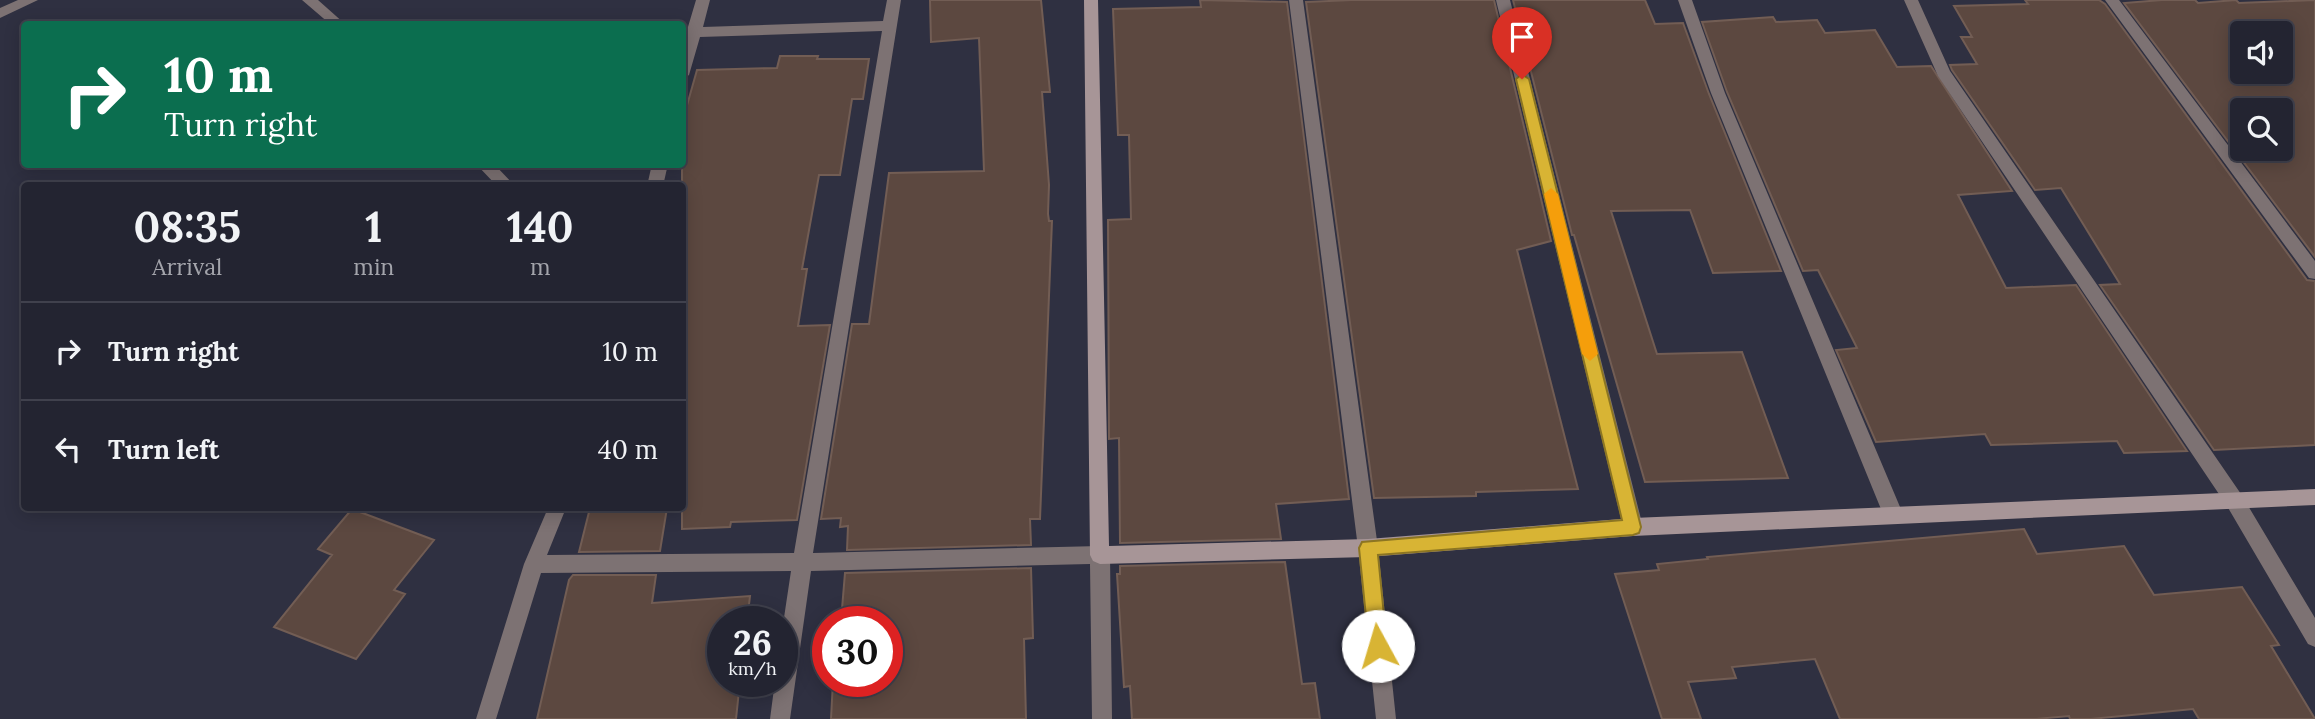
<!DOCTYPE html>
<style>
body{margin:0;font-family:Lora,serif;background:#2b2c39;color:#f1f3f6;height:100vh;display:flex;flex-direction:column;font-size:26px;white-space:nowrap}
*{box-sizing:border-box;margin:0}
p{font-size:23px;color:#a3a4ab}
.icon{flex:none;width:38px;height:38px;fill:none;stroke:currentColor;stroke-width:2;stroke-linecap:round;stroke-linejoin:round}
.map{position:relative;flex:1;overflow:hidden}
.details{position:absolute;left:21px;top:182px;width:665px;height:329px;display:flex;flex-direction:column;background:#232431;border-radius:7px;box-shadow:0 4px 18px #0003,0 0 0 2px #40414d}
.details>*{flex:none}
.banner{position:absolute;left:21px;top:21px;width:665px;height:147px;border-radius:7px;box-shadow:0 4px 18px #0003,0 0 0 2px #40414d;background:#0b6e4f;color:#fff;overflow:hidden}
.tools{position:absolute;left:2230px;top:21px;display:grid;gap:14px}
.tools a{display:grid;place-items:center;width:63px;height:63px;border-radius:7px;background:#232431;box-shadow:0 4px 18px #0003,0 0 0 2px #40414d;font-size:35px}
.speed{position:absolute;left:707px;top:606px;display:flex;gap:14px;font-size:35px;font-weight:700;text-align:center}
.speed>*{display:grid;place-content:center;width:91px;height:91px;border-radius:50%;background:#232431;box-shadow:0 4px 18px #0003,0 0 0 2px #40414d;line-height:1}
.speed small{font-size:18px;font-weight:400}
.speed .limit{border:10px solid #d22;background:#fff;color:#111}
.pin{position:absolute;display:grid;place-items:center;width:60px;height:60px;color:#fff;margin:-72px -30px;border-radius:50% 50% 50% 0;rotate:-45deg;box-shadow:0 0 7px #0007}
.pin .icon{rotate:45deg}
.me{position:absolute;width:77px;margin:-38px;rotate:354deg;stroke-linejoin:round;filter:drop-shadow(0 0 5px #0008)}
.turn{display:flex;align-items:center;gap:24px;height:147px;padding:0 28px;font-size:32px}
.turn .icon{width:91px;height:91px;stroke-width:2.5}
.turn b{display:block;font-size:49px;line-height:60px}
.eta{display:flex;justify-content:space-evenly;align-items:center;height:119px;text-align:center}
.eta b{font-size:42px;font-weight:700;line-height:49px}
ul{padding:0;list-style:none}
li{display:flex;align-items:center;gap:21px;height:98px;padding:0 28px;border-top:2px solid #40414d}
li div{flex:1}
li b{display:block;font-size:26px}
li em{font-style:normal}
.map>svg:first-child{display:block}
.building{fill:#5c4840;stroke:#725d54;stroke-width:2;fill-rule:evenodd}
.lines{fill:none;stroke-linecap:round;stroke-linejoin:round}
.street{fill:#7d7273;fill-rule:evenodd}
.secondary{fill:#a79597;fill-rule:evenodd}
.route{fill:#d8b434;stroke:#8c7522;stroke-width:2}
.slow{fill:#f59e0b}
</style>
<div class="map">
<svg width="2315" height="719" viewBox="0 0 2315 719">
<rect width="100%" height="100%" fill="#2f3041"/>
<path class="building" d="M930 0H1041L1050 92H1042L1049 185 1048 214 1049 221H1052L1040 519H1030L1031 545 847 550 848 526 840 527 841 518 821 519 852 324H869L889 173 984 171 979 38 931 42Z
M1200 0 1287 2 1349 499 1276 504 1281 539 1120 543 1119 438 1109 439 1108 220 1131 219 1129 135H1118L1113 9 1201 7Z
M1352 0H1494L1551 241 1517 250 1578 489 1476 492V496L1374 498 1306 2Z
M1513 0H1645L1655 24 1683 23 1709 94 1781 271 1713 273 1690 210 1611 211 1657 354 1742 352 1788 478 1645 482 1574 235H1572Z
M2025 0H2099L2105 4 2307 280 2315 281V445L2214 450 2100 285 2120 284 2061 188 2035 190 1952 70 1950 65 1977 64 1961 37H1972L1954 6 2028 4Z
M2162 0H2195L2198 3 2236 0 2239 3 2315 0V257L2124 3ZM2242 33H2280V72H2242ZM2242 110H2280V149H2242Z
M1773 17 1776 22 1817 20 1825 33 1875 30 1897 67 1931 66 2012 191 1958 195 2006 288 2076 285 2187 451 2124 453 2117 441 1991 445 1985 434 1876 442 1836 350 1857 348 1818 270 1803 271 1727 92 1702 22Z
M780 56H818L817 59H869L863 99H852L840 175H819L802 269H807L798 326 830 325 797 520 731 522 730 527 682 529V123L697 70 777 68Z
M590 508H667L660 551 579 552Z
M352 509 434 540 394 590 405 594 356 659 274 627 332 555 318 549Z
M2024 529 2037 554 2124 546 2154 595 2242 587 2279 645 2271 646 2315 719H2199L2193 709 2091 719H2070L2069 716 2036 719H1840L1815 659 1732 667 1736 678 1688 682 1701 719H1662L1615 574 1659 570 1657 564 1708 559 1707 557Z
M1285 562 1302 684 1315 683 1320 719H1132L1130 686 1124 687 1117 574H1120V566Z
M1031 568 1033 638 1024 639 1026 719H831L833 681H887V621H841L845 573Z
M573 575H656L652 603 750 596 747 621H723V681H740L736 719H537L569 580Z"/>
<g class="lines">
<path class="street" d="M18 0H38L0 18V8Z
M302 0H318L345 24H330Z
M696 0H710L703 27 883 21 887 0H901L813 553 1100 546 1107 549 1110 555 1112 719H1092L1090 564 811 571 790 719H770L775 681H782V631L791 571 541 573 496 719H476L524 564 548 508H566L547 555 794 553 882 31 700 37 689 75 682 80V47Z
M1289 0H1303L1378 548 1396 719H1376L1358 548Z
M1496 0H1510L1643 527 1640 533 1633 536 1626 533 1623 527Z
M1678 0H1692L1725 93 1903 514 1900 520 1893 522 1886 520 1883 514 1711 93Z
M1904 0H1918L1950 71 2241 494 2315 618V647L2308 644 2227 506 1938 76Z
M2105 0H2119L2315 261V279L2309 278Z
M476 164H494L515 186H497Z
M652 164H668L663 186H647Z"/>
<path class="secondary" d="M1084 0H1098L1109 546 1368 539 1633 518 2315 489V505L1633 536 1368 557 1100 564 1093 561 1090 555Z"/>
</g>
<path class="route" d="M1522 74 1529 79 1641 527 1639 533 1633 535 1378 555 1387 646 1385 652 1378 655 1372 652 1369 646 1359 548 1362 542 1622 520 1516 79Z"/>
<path class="slow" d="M1551 188 1558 194 1598 354 1590 361 1582 354 1544 194Z"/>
</svg>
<div class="tools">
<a><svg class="icon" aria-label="sound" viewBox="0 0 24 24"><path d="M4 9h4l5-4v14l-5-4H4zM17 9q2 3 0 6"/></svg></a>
<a><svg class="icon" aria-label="search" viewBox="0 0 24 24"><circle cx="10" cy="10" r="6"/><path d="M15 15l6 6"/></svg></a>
</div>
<div class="speed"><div>26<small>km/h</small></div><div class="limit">30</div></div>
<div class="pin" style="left:1522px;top:79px;background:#d93025"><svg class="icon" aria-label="arrive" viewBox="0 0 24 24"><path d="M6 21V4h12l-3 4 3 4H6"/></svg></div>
<svg class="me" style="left:1378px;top:646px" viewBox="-20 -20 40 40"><circle r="19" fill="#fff"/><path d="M0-13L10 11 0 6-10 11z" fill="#d8b434"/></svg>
<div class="banner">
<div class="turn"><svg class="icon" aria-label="right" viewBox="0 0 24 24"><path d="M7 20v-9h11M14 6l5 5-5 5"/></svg><div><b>10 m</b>Turn right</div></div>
</div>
<section class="details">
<div class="eta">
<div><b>08:35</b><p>Arrival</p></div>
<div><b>1</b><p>min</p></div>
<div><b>140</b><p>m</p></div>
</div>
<ul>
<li><svg class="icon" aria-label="right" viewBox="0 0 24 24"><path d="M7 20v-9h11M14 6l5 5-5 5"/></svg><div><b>Turn right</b></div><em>10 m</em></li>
<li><svg class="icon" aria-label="left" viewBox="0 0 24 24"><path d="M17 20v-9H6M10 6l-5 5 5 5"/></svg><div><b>Turn left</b></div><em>40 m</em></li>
</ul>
</section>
</div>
